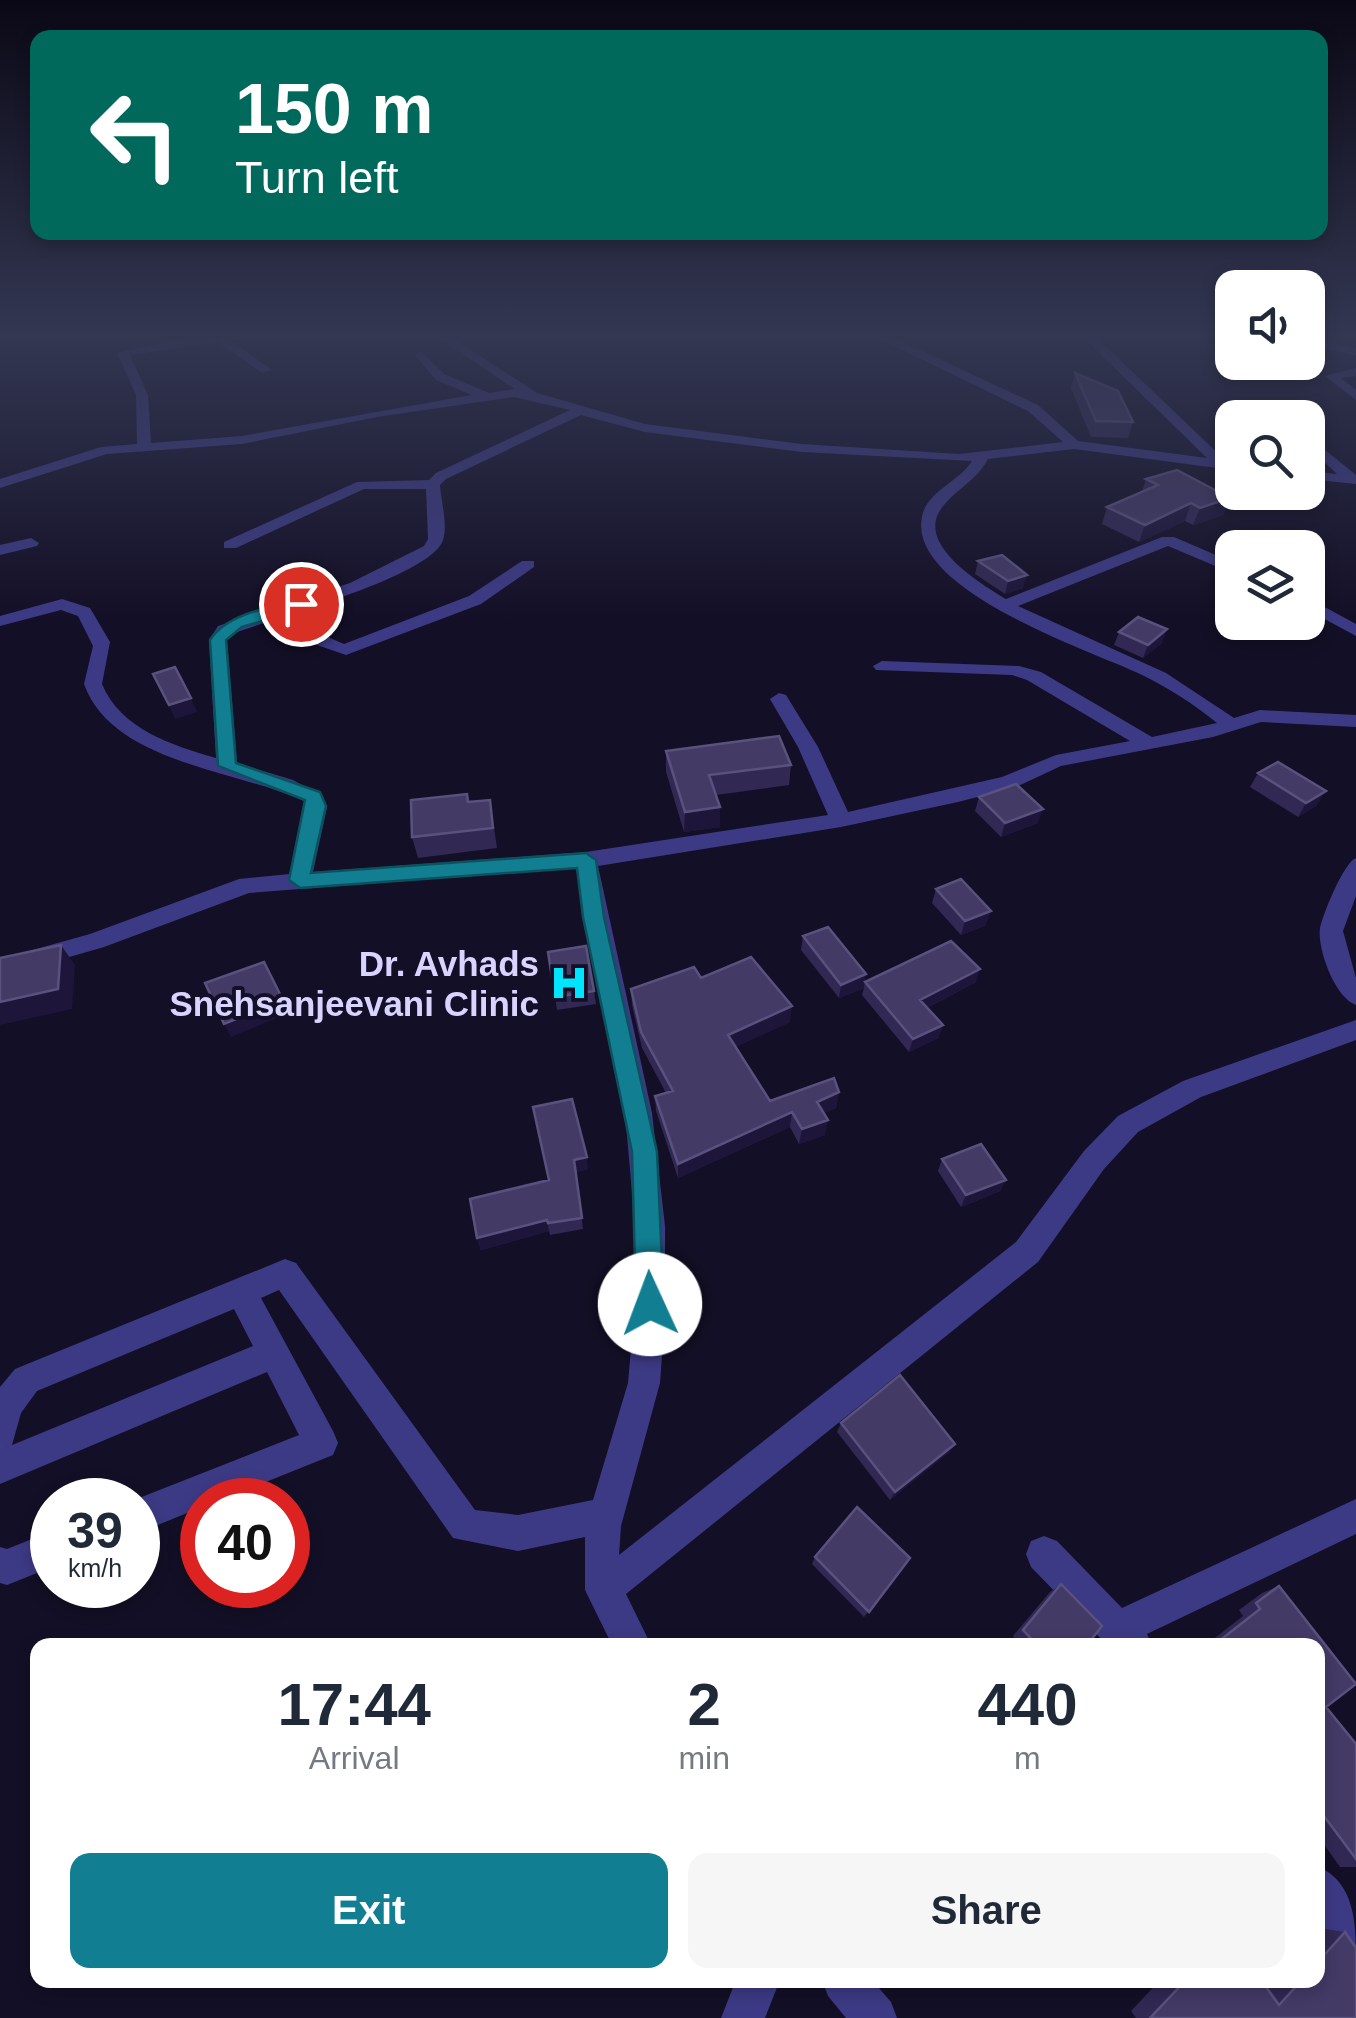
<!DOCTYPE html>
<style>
body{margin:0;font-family:Helvetica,sans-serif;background:#f6f6f7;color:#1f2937;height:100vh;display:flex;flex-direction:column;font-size:38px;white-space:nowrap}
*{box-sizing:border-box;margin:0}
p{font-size:32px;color:#747a83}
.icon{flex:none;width:55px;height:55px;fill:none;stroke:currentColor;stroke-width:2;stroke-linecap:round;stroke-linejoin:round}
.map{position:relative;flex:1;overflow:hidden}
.sheet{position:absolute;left:30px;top:1638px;width:1295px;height:350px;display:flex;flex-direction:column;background:#fff;border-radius:20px;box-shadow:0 5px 15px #0003}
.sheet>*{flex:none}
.banner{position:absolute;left:30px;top:30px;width:1298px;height:210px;border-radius:20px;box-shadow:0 5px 15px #0003;background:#00695c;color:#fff;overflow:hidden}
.fabs{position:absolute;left:1215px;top:270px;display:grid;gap:20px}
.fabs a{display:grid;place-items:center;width:110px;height:110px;border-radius:20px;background:#fff;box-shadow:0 5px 15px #0003;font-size:50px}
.speed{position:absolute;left:30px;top:1478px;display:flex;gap:20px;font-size:50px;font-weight:700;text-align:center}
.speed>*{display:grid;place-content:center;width:130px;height:130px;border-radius:50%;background:#fff;box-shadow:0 5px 15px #0003;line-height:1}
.speed small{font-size:25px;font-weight:400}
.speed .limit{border:15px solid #d22;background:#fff;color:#111}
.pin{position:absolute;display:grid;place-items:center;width:85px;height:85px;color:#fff;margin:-42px;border:5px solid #fff;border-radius:50%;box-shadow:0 2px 10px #0007}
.me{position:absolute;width:110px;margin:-55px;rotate:358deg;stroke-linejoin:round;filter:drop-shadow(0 0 8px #0008)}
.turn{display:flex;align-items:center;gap:35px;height:210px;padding:0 40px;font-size:45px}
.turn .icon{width:130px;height:130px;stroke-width:2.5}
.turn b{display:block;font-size:70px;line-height:85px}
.eta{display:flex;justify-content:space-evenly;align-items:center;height:170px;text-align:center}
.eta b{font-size:60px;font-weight:700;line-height:70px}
.button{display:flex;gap:20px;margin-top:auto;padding:20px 40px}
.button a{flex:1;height:115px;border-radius:20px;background:#117e91;color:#fff;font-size:40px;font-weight:700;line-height:115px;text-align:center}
.button a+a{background:#f6f6f7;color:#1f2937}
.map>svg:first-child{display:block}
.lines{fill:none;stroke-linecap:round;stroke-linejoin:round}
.minor{fill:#3d3a85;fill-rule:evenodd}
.wall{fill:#312854}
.shaded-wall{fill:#1d163a}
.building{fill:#433a66;stroke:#5a527e;stroke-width:2.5}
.route{fill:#117e91;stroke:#0b525e;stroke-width:2.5}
.labels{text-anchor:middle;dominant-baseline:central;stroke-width:8;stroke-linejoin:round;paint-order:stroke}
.poi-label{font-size:35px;font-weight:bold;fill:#d9d4ff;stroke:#130f26;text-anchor:end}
</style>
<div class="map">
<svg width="1356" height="2018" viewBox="0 0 1356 2018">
<rect width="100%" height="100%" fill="#130f26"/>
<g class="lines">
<path class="minor" d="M189 337H251L232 341 272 370 262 373 218 342 130 355 148 395 151 443 242 436 472 395 436 380 415 355 421 351 444 374 489 393 515 389 437 337H451L537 393 645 424 802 444 959 454 1063 442 1028 411 876 337H892L1038 405 1078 441 1207 458 1083 337H1096L1226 461 1232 462V470L1074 449 988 459C977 480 958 488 944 505 911 542 980 583 1006 599L1162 537H1174L1232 562V573L1168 546 1018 606 1166 673 1234 718 1260 710 1356 715V727L1261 722 1213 737 1061 766 1016 787 958 802 841 827 598 866 652 1113 665 1226V1315L660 1383 621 1526 619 1555 1016 1242 1084 1151 1118 1116 1183 1081 1356 1020V1040L1201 1097 1138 1132 1104 1169 1038 1262 626 1594 651 1645H612L585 1590V1537L518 1551 453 1538 279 1290 261 1298 333 1431 338 1443 333 1455 221 1500H202V1507L138 1533V1500H134L299 1435 267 1372 0 1484V1450L253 1346 234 1309 37 1391 21 1413 12 1445 0 1450V1387L15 1369 285 1259 296 1263 475 1510 518 1515 593 1500 628 1383 634 1315 635 1226 625 1113 576 868 249 893 104 947 0 977V959L90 934 239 879 290 874 305 807 304 801C237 770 112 763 84 684L93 646 78 616 61 610 0 626V616L62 599 90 608 110 642 102 684C120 729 174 746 216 758L209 640 218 626 350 583 424 546 428 539 426 489H364L236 548H224V542L357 482 429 480 436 473 570 410 514 397 377 417 242 444 107 454 0 488V479L101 447 137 444 136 395 117 353ZM581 415 645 432 802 452 972 461C960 481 926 492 922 517 907 590 1089 650 1140 674 1167 687 1194 704 1217 723L1152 737 1041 672 1019 666 882 661 873 666 876 670 1012 675 1027 680 1130 741 1056 755 1002 777 848 812 818 747 786 695 779 693 770 699 798 747 828 815 586 852 313 872 327 807 323 797 293 780 237 763 227 640 231 634 297 612 317 645 346 655 481 604 534 567V561H522L469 596 344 644 330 638 311 607C338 599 435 567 443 540 448 525 441 501 440 485L446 479Z
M1308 337 1356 348V356L1308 344Z
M1356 368V376L1341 378 1356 390V400L1325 376Z
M1278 411 1287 418H1273V412Z
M1308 436 1356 475V484L1308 479V471L1337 474 1308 447Z
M31 538 39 543 37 546 0 555V545Z
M1308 598 1356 624V636L1308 610Z
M1356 858V896L1343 931 1356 978V1005C1335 998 1317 949 1320 928 1323 914 1344 862 1356 858Z
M1356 1499V1534L1147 1634 1152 1645H1107L1031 1567 1026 1554 1031 1541 1044 1536 1057 1541 1122 1608Z
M52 1531V1567L7 1585 0 1583V1547L7 1549Z
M1318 1866C1356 1884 1356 1924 1356 1964 1314 1946 1316 1905 1318 1866Z
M736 1980H780L765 2018H721Z
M822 1980H872L891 2002 897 2018H846L828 1996Z"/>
</g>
<path class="wall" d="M1075 373 1133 422 1128 438 1091 437 1071 388Z
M1146 479 1230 498 1223 515 1193 525 1185 521 1139 542 1102 524 1107 507 1142 492Z
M978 561 1023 588 1005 594 975 574Z
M1119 632 1162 643 1143 658 1114 645Z
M666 751 791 765 789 785 716 795 720 807V827L684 832 666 772Z
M1258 773 1317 805 1298 817 1250 787Z
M467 794 468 802 490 800 497 848 418 858 412 837Z
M979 797 1038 823 1001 837 975 811Z
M936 889 986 925 961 935 932 903Z
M803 936 865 982H976L927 1008 943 1025 938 1038 909 1052 862 995 864 988 839 998 801 950Z
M548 952 594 991 596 1004 557 1010Z
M701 978 790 1022 735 1047 770 1101 839 1092 836 1108 824 1113 825 1135 799 1144 790 1127 678 1178 656 1111 655 1096 666 1093 642 1048 632 1005 631 989Z
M533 1107 588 1169 576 1172 583 1229 550 1235 549 1231 481 1250 477 1238 548 1180Z
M942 1159 1006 1180 1000 1191 961 1207 938 1171Z
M841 1423 955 1444 949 1452 890 1500 837 1432Z
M815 1557 910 1558 864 1617 812 1564Z
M1061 1584 1087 1645H1021L1013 1636 1050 1592Z
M1279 1586 1356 1684 1326 1707 1356 1744V1867H1340L1318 1836V1645H1206L1243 1616 1239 1610 1262 1593Z
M1319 1928 1345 1932 1356 2018H1136L1131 2011 1160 1980H1261L1266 1986 1272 1980H1318Z"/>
<path class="shaded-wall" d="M1230 498 1223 515 1193 525 1200 508Z
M1191 503 1185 521 1139 542 1145 525Z
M1027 575 1023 588 1005 594 1008 581Z
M1167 629 1162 643 1143 658 1148 645Z
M191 698 197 712 175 719 169 705Z
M1326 791 1317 805 1298 817 1306 803Z
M720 807V827L684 832 685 812Z
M1043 809 1038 823 1001 837 1005 823Z
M991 911 986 925 961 935 965 921Z
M61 945 75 965 72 1009 0 1025V1002Z
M980 969 976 982 917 1013 920 1000Z
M866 974 864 988 839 998 841 985Z
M283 1000 289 1013 231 1037 224 1024Z
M792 1006 790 1022 727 1051 728 1035Z
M943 1025 938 1038 909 1052 913 1039Z
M839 1092 836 1108 814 1117 817 1102Z
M792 1112 790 1127 678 1178V1164Z
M828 1120 825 1135 799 1144 802 1129Z
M587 1157 588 1169 576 1172 583 1229 574 1160Z
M1006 1180 1000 1191 961 1207 966 1195Z
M547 1220 549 1231 481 1250 477 1238Z
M955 1444 949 1452 890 1500 895 1492Z"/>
<path class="building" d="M1075 373 1118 391 1133 422 1096 421Z
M1177 470 1230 498 1200 508 1191 503 1145 525 1107 507 1158 485 1146 479Z
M1002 555 1027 575 1008 581 978 561Z
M1138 617 1167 629 1148 645 1119 632Z
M175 667 191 698 169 705 153 674Z
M779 736 791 765 709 775 720 807 685 812 666 751Z
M1278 762 1326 791 1306 803 1258 773Z
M1016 784 1043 809 1005 823 979 797Z
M467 794 468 802 490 800 493 828 412 837 411 800Z
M961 879 991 911 965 921 936 889Z
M828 927 866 974 841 985 803 936Z
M951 941 980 969 920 1000 943 1025 913 1039 865 982Z
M61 945 58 989 0 1002V958Z
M586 946 594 991 555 997 548 952Z
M751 957 792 1006 728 1035 770 1101 834 1078 839 1092 817 1102 828 1120 802 1129 792 1112 678 1164 655 1096 673 1091 641 1032 631 989 694 967 701 978Z
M264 962 283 1000 224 1024 205 983Z
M572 1099 587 1157 574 1160 582 1218 548 1223 547 1220 477 1238 470 1199 549 1180 533 1107Z
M981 1144 1006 1180 966 1195 942 1159Z
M900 1375 955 1444 895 1492 841 1423Z
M857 1507 910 1558 869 1612 815 1557Z
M1061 1584 1102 1626 1087 1645H1037L1023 1630Z
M1279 1586 1356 1684 1326 1707 1356 1744V1859L1318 1808V1645H1214L1260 1609 1256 1603Z
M1345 1932 1356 1948V2018H1150L1186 1980H1261L1279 2005 1302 1980H1318V1962Z"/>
<linearGradient id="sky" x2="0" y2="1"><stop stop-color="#0a0815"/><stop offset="0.54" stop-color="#333752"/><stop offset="1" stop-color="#333752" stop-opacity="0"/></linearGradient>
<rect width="1356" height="620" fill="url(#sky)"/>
<path class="route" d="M301 600 309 604 306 608 242 627 226 640 236 763 320 792 326 806 311 873 586 853 596 860 604 917 657 1152 664 1304 660 1313 650 1317 640 1313 636 1304 632 1152 583 917 577 868 300 888 289 880 305 800 218 766 210 640C227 613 272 607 301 600Z"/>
<defs>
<g id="hospital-bare" transform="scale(3)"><path d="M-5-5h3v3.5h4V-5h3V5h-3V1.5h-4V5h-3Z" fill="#00e5ff" stroke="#130f26" stroke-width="2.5" paint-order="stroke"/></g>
</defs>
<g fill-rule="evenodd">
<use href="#hospital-bare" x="569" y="983"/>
</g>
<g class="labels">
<g class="poi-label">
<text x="539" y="963">Dr. Avhads<tspan x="539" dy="40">Snehsanjeevani Clinic</tspan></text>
</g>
</g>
</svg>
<div class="fabs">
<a><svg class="icon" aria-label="sound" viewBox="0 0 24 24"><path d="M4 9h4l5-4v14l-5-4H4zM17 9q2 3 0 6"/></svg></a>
<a><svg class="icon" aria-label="search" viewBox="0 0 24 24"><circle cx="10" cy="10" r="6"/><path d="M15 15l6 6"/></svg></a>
<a><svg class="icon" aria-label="layers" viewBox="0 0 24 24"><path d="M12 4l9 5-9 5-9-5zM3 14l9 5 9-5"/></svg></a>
</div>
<div class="speed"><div>39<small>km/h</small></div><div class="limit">40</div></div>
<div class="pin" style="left:301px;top:604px;background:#d93025"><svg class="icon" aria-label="arrive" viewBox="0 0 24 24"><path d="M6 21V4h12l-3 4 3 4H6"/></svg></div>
<svg class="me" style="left:650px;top:1304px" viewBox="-20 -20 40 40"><circle r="19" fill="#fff"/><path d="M0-13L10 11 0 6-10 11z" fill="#117e91"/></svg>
<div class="banner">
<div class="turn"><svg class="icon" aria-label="left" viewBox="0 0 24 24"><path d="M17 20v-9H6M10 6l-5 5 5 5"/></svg><div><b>150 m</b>Turn left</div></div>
</div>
<section class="sheet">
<div class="eta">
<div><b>17:44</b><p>Arrival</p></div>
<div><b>2</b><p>min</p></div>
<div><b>440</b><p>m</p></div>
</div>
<div class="button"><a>Exit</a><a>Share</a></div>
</section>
</div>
